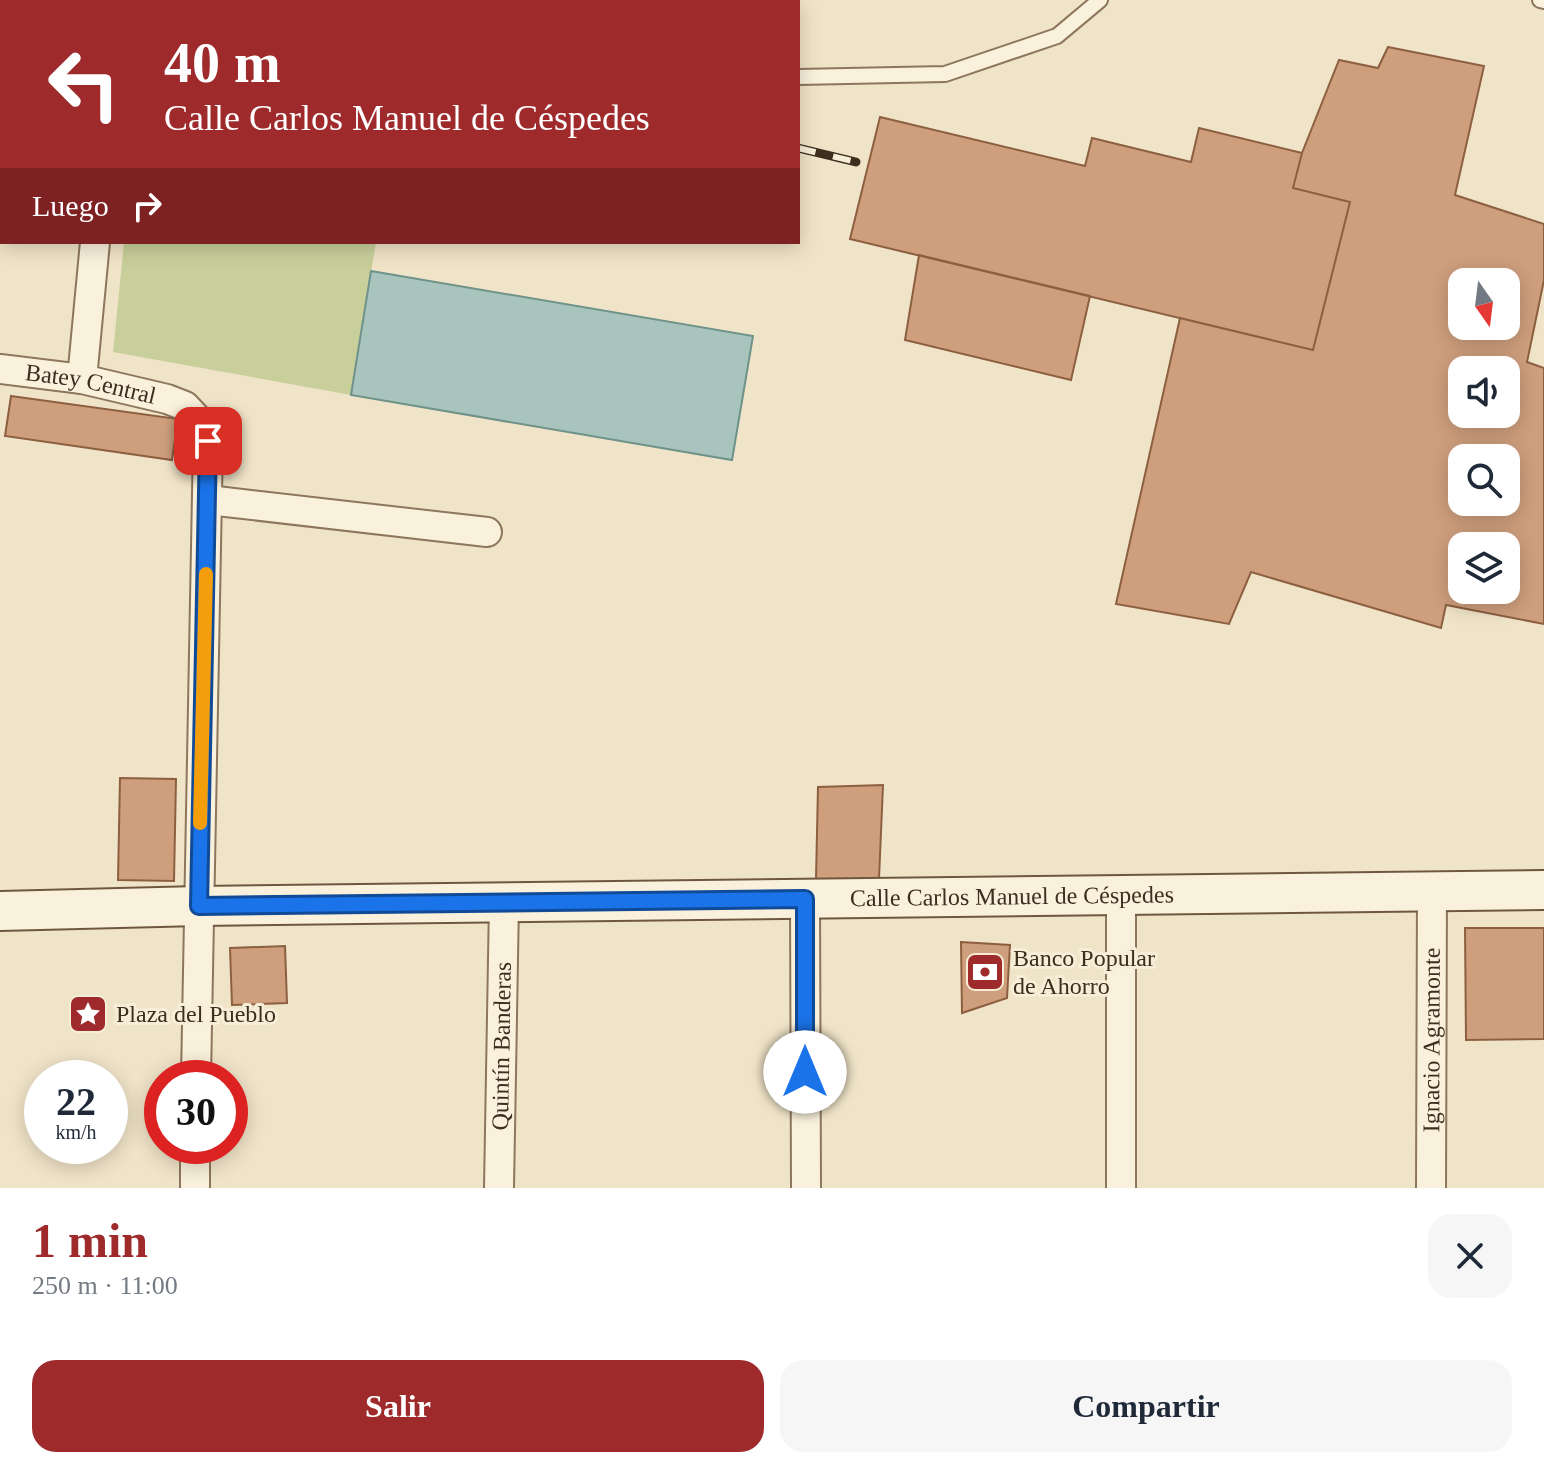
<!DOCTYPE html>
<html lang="es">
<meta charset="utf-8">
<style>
body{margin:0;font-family:Georgia,serif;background:#f6f6f7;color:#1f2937;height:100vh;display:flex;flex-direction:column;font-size:30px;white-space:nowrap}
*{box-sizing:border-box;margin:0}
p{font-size:26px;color:#747a83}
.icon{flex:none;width:44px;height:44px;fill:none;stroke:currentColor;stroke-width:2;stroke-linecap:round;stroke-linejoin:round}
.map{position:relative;height:1188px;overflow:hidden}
.panel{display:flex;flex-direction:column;background:#fff;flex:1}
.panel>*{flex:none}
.guide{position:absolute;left:0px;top:0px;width:800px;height:244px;box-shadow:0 4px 20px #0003;background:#9e2a2b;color:#fff;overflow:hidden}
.needle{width:52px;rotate:166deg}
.tools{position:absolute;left:1448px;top:268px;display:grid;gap:16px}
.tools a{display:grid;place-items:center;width:72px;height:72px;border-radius:16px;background:#fff;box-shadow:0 4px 20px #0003;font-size:40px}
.speed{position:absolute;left:24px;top:1060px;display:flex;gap:16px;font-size:40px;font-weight:700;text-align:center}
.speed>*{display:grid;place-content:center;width:104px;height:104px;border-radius:50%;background:#fff;box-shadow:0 4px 20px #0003;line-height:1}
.speed small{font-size:20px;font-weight:400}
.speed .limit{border:12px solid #d22;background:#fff;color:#111}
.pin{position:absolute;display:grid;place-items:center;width:68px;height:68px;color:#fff;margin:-34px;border-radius:16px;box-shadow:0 4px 12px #0006}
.me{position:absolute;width:88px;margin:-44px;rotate:0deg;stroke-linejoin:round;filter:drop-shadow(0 0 6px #0008)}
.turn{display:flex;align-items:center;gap:28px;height:168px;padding:0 32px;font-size:36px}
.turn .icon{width:104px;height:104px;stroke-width:2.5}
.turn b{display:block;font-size:56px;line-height:68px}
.then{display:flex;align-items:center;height:76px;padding:0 32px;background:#0003;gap:16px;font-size:30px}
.round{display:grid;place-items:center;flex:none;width:84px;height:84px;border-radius:24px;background:#f6f6f7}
.head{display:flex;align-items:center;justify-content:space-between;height:136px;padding:0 32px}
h1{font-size:48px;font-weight:800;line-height:60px;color:#9e2a2b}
.cta{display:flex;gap:16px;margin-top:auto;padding:16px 32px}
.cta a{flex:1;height:92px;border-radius:24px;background:#9e2a2b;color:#fff;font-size:32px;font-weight:800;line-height:92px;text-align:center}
.cta a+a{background:#f6f6f7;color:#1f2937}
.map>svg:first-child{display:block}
.green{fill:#c9cf9b}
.water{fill:#a9c4bc;stroke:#6f938a;stroke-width:2}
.building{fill:#cf9f7d;stroke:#8d5f41;stroke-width:2;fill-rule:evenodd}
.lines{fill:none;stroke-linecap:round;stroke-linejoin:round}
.service-casing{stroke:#8d765c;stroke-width:18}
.minor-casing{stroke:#8d765c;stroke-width:32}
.secondary-casing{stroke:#6f573f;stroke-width:42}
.service{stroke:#faf1dc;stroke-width:14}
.minor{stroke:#faf1dc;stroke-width:28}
.secondary{stroke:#faf1dc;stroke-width:38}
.rail-casing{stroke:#3d2e20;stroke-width:9}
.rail{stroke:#f7eed8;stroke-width:6;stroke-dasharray:18;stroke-linecap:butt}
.route-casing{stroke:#114b97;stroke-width:20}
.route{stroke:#1a73e8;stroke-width:14}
.slow{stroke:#f59e0b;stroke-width:14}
.labels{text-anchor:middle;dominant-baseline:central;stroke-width:6;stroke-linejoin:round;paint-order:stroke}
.street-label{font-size:24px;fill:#3d2e20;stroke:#f7eed8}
.poi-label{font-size:24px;fill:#3d2e20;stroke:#f7eed8;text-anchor:start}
</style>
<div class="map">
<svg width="1544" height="1188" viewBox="0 0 1544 1188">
<rect width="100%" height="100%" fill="#f0e4c8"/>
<path class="green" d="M124 242H376L351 395 113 352Z"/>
<path class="water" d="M371 271 753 336 732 460 351 395Z"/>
<path class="building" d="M1388 47 1484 66 1455 195 1544 224V280L1527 362 1544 368V624L1446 605 1441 628 1251 572 1229 624 1116 604 1180 318 1313 350 1350 202 1293 188 1302 153 1339 60 1378 68ZM1462 282H1506V326H1462ZM1462 370H1506V414H1462ZM1462 458H1506V502H1462ZM1462 546H1506V590H1462Z
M880 117 1085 166 1092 138 1191 162 1199 128 1302 153 1293 188 1350 202 1313 350 850 239Z
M919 255 1090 296 1071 380 905 340Z
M11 396 178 419 172 460 5 436Z
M120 778 176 779 174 881 118 880Z
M883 785 879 879H816L818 787Z
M1465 928H1544V1039L1466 1040Z
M961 942 1010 945 1007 998 962 1013Z
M285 946 287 1003 232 1005 230 948Z"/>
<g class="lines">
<g class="service-casing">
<path id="service" d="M1540 0 1544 1
M798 77 945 74 1057 36 1100 0"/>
</g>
<g class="minor-casing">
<g id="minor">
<path d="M117 2V0"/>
<path id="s1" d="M0 369 82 379 167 399 185 406 200 422 208 441 196 1078"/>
<path d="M82 379 95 242"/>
<path d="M208 500 487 532"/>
<path d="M805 899 806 1188"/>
<path d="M195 1188V1146"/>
<path id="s2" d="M499 1188 504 902"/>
<path d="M1121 1188V895"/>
<path id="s3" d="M1431 1188 1432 891"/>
</g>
</g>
<g class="secondary-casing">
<g id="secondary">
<path id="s4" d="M0 911 199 906 1544 890"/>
</g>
</g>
<use href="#service" class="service"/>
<use href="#minor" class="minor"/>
<use href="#secondary" class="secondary"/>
<g class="rail-casing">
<path id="rail" d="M326 0 328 2
M798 148 856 162"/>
</g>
<use href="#rail" class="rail"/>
</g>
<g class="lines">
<g class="route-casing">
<path id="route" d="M208 441 199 906 805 899V1072"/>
</g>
<use href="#route" class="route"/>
<path class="slow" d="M200 823 206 574"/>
</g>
<defs>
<g id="bank-square" transform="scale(2)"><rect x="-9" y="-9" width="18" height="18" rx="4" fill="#9e2a2b" stroke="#f7eed8"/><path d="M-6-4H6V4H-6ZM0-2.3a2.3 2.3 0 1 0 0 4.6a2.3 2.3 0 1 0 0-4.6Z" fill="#fff"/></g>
<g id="sight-square" transform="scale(2)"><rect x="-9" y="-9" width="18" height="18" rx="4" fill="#9e2a2b" stroke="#f7eed8"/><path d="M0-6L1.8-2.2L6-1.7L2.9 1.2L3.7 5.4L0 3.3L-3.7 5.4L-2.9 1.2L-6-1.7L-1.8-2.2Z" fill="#fff"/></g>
</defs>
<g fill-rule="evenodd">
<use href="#bank-square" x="985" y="972"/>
<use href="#sight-square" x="88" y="1014"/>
</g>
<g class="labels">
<g class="street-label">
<text stroke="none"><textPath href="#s1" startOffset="92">Batey Central</textPath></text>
<text stroke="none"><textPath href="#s4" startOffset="1012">Calle Carlos Manuel de Céspedes</textPath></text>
<text stroke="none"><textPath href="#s3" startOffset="148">Ignacio Agramonte</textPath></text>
<text stroke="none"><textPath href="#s2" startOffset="142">Quintín Banderas</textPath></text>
</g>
<g class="poi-label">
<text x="1013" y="958">Banco Popular<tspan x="1013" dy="28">de Ahorro</tspan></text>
<text x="116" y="1014">Plaza del Pueblo</text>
</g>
</g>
</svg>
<div class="tools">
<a><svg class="needle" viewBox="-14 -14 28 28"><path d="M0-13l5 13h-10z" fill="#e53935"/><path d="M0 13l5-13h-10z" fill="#747a83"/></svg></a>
<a><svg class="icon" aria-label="sound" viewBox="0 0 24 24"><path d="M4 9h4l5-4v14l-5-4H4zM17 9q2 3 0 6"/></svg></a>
<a><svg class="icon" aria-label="search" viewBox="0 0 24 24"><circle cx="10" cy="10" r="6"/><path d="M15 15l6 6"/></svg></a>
<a><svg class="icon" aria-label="layers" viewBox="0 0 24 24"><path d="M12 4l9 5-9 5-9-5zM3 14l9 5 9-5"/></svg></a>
</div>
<div class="speed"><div>22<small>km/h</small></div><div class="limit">30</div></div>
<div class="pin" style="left:208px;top:441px;background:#d93025"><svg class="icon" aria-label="arrive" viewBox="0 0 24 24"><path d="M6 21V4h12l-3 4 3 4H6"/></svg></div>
<svg class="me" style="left:805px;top:1072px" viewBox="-20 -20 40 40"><circle r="19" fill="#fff"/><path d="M0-13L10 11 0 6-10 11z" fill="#1a73e8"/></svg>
<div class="guide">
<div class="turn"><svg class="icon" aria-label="left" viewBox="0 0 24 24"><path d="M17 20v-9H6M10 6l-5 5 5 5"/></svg><div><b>40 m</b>Calle Carlos Manuel de Céspedes</div></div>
<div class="then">Luego<svg class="icon" aria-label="right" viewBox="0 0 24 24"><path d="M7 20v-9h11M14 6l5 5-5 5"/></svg></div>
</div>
</div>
<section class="panel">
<div class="head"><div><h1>1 min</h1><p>250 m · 11:00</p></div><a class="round"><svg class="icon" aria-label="close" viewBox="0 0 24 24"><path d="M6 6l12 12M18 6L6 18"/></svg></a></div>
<div class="cta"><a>Salir</a><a>Compartir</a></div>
</section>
